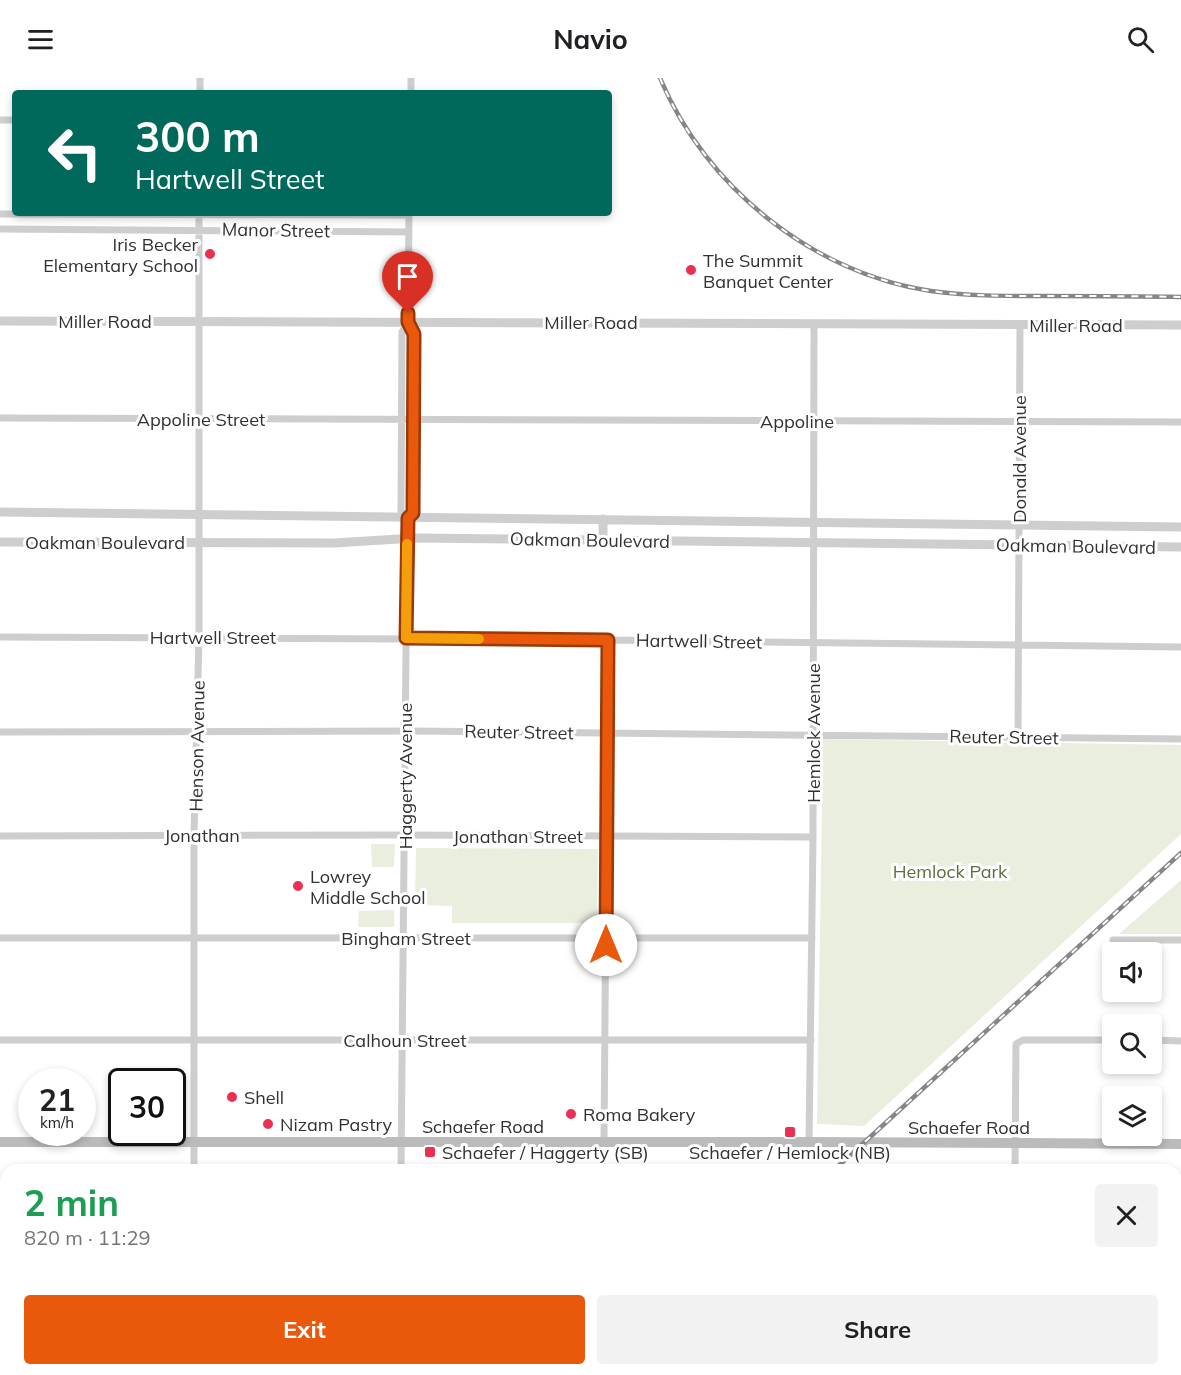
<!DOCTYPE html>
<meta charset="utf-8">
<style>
body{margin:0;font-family:Mulish,sans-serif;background:#f2f2f2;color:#202124;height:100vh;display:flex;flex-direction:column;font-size:22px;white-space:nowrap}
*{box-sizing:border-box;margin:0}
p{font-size:20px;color:#757577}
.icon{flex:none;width:33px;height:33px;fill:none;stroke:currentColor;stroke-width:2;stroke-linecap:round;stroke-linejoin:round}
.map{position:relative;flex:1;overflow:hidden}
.panel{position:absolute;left:0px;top:1086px;width:1182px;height:212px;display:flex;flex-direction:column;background:#fff;border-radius:18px 18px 0 0;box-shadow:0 3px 9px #0003}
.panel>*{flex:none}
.banner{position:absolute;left:12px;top:12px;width:600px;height:126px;border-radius:6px;box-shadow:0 3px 9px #0003;background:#00695c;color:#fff;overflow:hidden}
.buttons{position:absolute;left:1102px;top:864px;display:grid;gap:12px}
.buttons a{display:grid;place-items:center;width:60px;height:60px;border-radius:6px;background:#fff;box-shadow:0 3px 9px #0003;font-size:30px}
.speed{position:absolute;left:18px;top:990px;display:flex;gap:12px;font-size:30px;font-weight:700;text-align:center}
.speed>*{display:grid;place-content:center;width:78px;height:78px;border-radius:50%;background:#fff;box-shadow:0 3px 9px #0003;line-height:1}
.speed small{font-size:15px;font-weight:400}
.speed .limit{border:3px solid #111;border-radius:9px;background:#fff;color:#111}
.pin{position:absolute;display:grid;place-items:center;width:51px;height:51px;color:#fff;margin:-62px -26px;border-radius:50% 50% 50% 0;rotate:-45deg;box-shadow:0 0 6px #0007}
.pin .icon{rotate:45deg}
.me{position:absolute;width:66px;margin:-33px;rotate:0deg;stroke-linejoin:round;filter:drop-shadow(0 0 4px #0008)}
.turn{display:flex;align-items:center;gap:21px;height:126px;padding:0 24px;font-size:27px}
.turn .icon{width:78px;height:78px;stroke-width:2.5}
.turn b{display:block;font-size:42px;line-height:51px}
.round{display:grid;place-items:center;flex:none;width:63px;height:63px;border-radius:6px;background:#f2f2f2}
.overview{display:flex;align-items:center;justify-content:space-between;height:102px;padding:0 24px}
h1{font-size:36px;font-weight:700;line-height:45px;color:#1e9e55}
.action{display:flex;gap:12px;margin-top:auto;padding:12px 24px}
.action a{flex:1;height:69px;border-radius:6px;background:#ea580c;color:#fff;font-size:24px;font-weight:700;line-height:69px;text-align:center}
.action a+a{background:#f2f2f2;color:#202124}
header{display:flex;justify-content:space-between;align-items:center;height:78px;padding:0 24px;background:#fff;font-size:27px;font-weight:700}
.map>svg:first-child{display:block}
.green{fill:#e9eedf}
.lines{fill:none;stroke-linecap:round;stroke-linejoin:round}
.minor{stroke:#cecece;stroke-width:7}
.tertiary{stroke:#cecece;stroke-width:9}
.secondary{stroke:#bbb;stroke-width:10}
.rail-casing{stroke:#868686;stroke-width:4.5}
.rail{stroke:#fff;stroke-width:2;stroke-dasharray:7;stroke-linecap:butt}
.route-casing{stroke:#983908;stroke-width:15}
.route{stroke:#ea580c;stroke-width:10}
.slow{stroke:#f59e0b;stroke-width:10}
.poi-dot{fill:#ec2f52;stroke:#fff;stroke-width:2}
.labels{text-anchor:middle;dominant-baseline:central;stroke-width:6;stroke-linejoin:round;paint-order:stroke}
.street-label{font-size:18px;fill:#313131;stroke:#fff}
.poi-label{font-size:18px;fill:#313131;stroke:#fff;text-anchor:start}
.park-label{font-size:18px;fill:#5a6f3c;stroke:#fff}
</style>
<header><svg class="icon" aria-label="menu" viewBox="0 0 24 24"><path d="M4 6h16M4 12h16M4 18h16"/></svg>Navio<svg class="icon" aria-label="search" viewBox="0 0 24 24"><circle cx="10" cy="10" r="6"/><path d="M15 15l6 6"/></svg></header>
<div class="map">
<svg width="1181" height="1297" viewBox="0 0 1181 1297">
<rect width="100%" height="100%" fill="#fff"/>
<path class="green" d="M823 661 1181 667V756L864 1048 817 1046Z
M371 766H395L394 789H372Z
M416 770 598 771 597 845H452V828L415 827Z
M1181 802V856H1119Z
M394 832V849H358L359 833Z
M122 1292H239V1297H122Z
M664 1292H792V1297H664Z
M1057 1292H1138V1297H1057Z"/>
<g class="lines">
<path class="minor" d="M200 15V0
M411 15V0
M0 42H15
M0 136 409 137
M0 151 408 154
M0 340 1181 344
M408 440 401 434 402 254 408 244
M0 559 608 562 1181 569
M0 654 412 653 1181 661
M1018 659 1020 246
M0 758 396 757 813 759
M0 860H812
M1113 862H1181
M0 962H811
M1152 962 1181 963
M604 1064 608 562
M809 1064 813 759 814 246
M194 1092V757L199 559V135
M401 1092 407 467 408 440 413 435V256L408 244 409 135
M1015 1092 1016 966 1023 962H1113
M0 1165H6
M1176 1166H1181
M0 1268H6
M542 1292 547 1297
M804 1297V1292
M1012 1297 1013 1292"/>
<path class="tertiary" d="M0 243 1181 247
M0 434 1181 449
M603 462V441
M0 464 334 465 415 460 1181 469"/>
<path class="secondary" d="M0 1064H809L1181 1066"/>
<g class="rail-casing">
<path id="rail" d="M660 0C706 110 813 195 931 213 967 218 1003 218 1040 218 1087 218 1134 218 1181 219
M834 1092 1181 775
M616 1297 622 1292"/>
</g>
<use href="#rail" class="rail"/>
</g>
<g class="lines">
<g class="route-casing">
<path id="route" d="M408 235V244L414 256 413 435 408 440 406 560 608 562 606 867"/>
</g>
<use href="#route" class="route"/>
<path class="slow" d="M407 466 406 560 479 561"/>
</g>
<g class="poi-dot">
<circle cx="210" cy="176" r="6"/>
<circle cx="691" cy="192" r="6"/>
<circle cx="298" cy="808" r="6"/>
<circle cx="232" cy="1019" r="6"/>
<circle cx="571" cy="1036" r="6"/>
<circle cx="268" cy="1046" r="6"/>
<rect x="784" y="1048" width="12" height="12" rx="3"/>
<rect x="424" y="1068" width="12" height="12" rx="3"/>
</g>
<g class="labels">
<g class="street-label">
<text transform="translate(276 152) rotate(1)">Manor Street</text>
<text x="105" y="243">Miller Road</text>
<text x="591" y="244">Miller Road</text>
<text x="1076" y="247">Miller Road</text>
<text x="201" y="341">Appoline Street</text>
<text x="797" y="343">Appoline</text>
<text transform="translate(1019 381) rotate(-90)">Donald Avenue</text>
<text transform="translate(590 462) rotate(1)">Oakman Boulevard</text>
<text x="105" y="464">Oakman Boulevard</text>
<text transform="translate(1076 468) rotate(1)">Oakman Boulevard</text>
<text x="213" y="559">Hartwell Street</text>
<text transform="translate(699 563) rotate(1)">Hartwell Street</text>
<text transform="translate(519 654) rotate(1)">Reuter Street</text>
<text transform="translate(813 655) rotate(-90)">Hemlock Avenue</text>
<text transform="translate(1004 659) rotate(1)">Reuter Street</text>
<text transform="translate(197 668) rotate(-89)">Henson Avenue</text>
<text transform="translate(405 698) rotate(-90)">Haggerty Avenue</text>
<text x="202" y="757">Jonathan</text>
<text x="518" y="758">Jonathan Street</text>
<text x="406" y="860">Bingham Street</text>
<text x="405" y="962">Calhoun Street</text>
<text x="483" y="1048">Schaefer Road</text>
<text x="969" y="1049">Schaefer Road</text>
</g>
<g class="poi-label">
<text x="198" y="166" text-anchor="end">Iris Becker<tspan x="198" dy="21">Elementary School</tspan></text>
<text x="703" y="182">The Summit<tspan x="703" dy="21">Banquet Center</tspan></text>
<text x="310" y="798">Lowrey<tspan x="310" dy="21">Middle School</tspan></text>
<text x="244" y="1019">Shell</text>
<text x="583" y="1036">Roma Bakery</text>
<text x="280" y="1046">Nizam Pastry</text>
<text x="442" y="1074">Schaefer / Haggerty (SB)</text>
<text x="790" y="1074" text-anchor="middle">Schaefer / Hemlock (NB)</text>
</g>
<g class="park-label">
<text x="950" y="793">Hemlock Park</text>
</g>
</g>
</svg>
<div class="buttons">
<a><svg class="icon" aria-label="sound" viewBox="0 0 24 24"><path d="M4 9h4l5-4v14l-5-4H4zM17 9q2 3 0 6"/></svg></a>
<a><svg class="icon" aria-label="search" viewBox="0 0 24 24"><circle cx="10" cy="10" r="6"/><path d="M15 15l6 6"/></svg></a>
<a><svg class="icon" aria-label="layers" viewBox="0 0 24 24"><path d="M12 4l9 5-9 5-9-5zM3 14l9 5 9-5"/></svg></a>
</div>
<div class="speed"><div>21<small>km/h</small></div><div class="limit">30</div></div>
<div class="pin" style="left:408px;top:235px;background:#d93025"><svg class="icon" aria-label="arrive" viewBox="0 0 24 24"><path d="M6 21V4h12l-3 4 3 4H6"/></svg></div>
<svg class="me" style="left:606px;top:867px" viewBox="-20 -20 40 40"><circle r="19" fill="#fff"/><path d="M0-13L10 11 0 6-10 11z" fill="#ea580c"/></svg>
<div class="banner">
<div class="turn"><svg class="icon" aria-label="left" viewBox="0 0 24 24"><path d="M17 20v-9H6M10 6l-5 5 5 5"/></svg><div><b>300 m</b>Hartwell Street</div></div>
</div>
<section class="panel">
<div class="overview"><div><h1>2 min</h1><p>820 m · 11:29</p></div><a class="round"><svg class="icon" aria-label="close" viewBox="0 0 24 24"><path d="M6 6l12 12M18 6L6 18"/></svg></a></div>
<div class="action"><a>Exit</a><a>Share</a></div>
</section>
</div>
